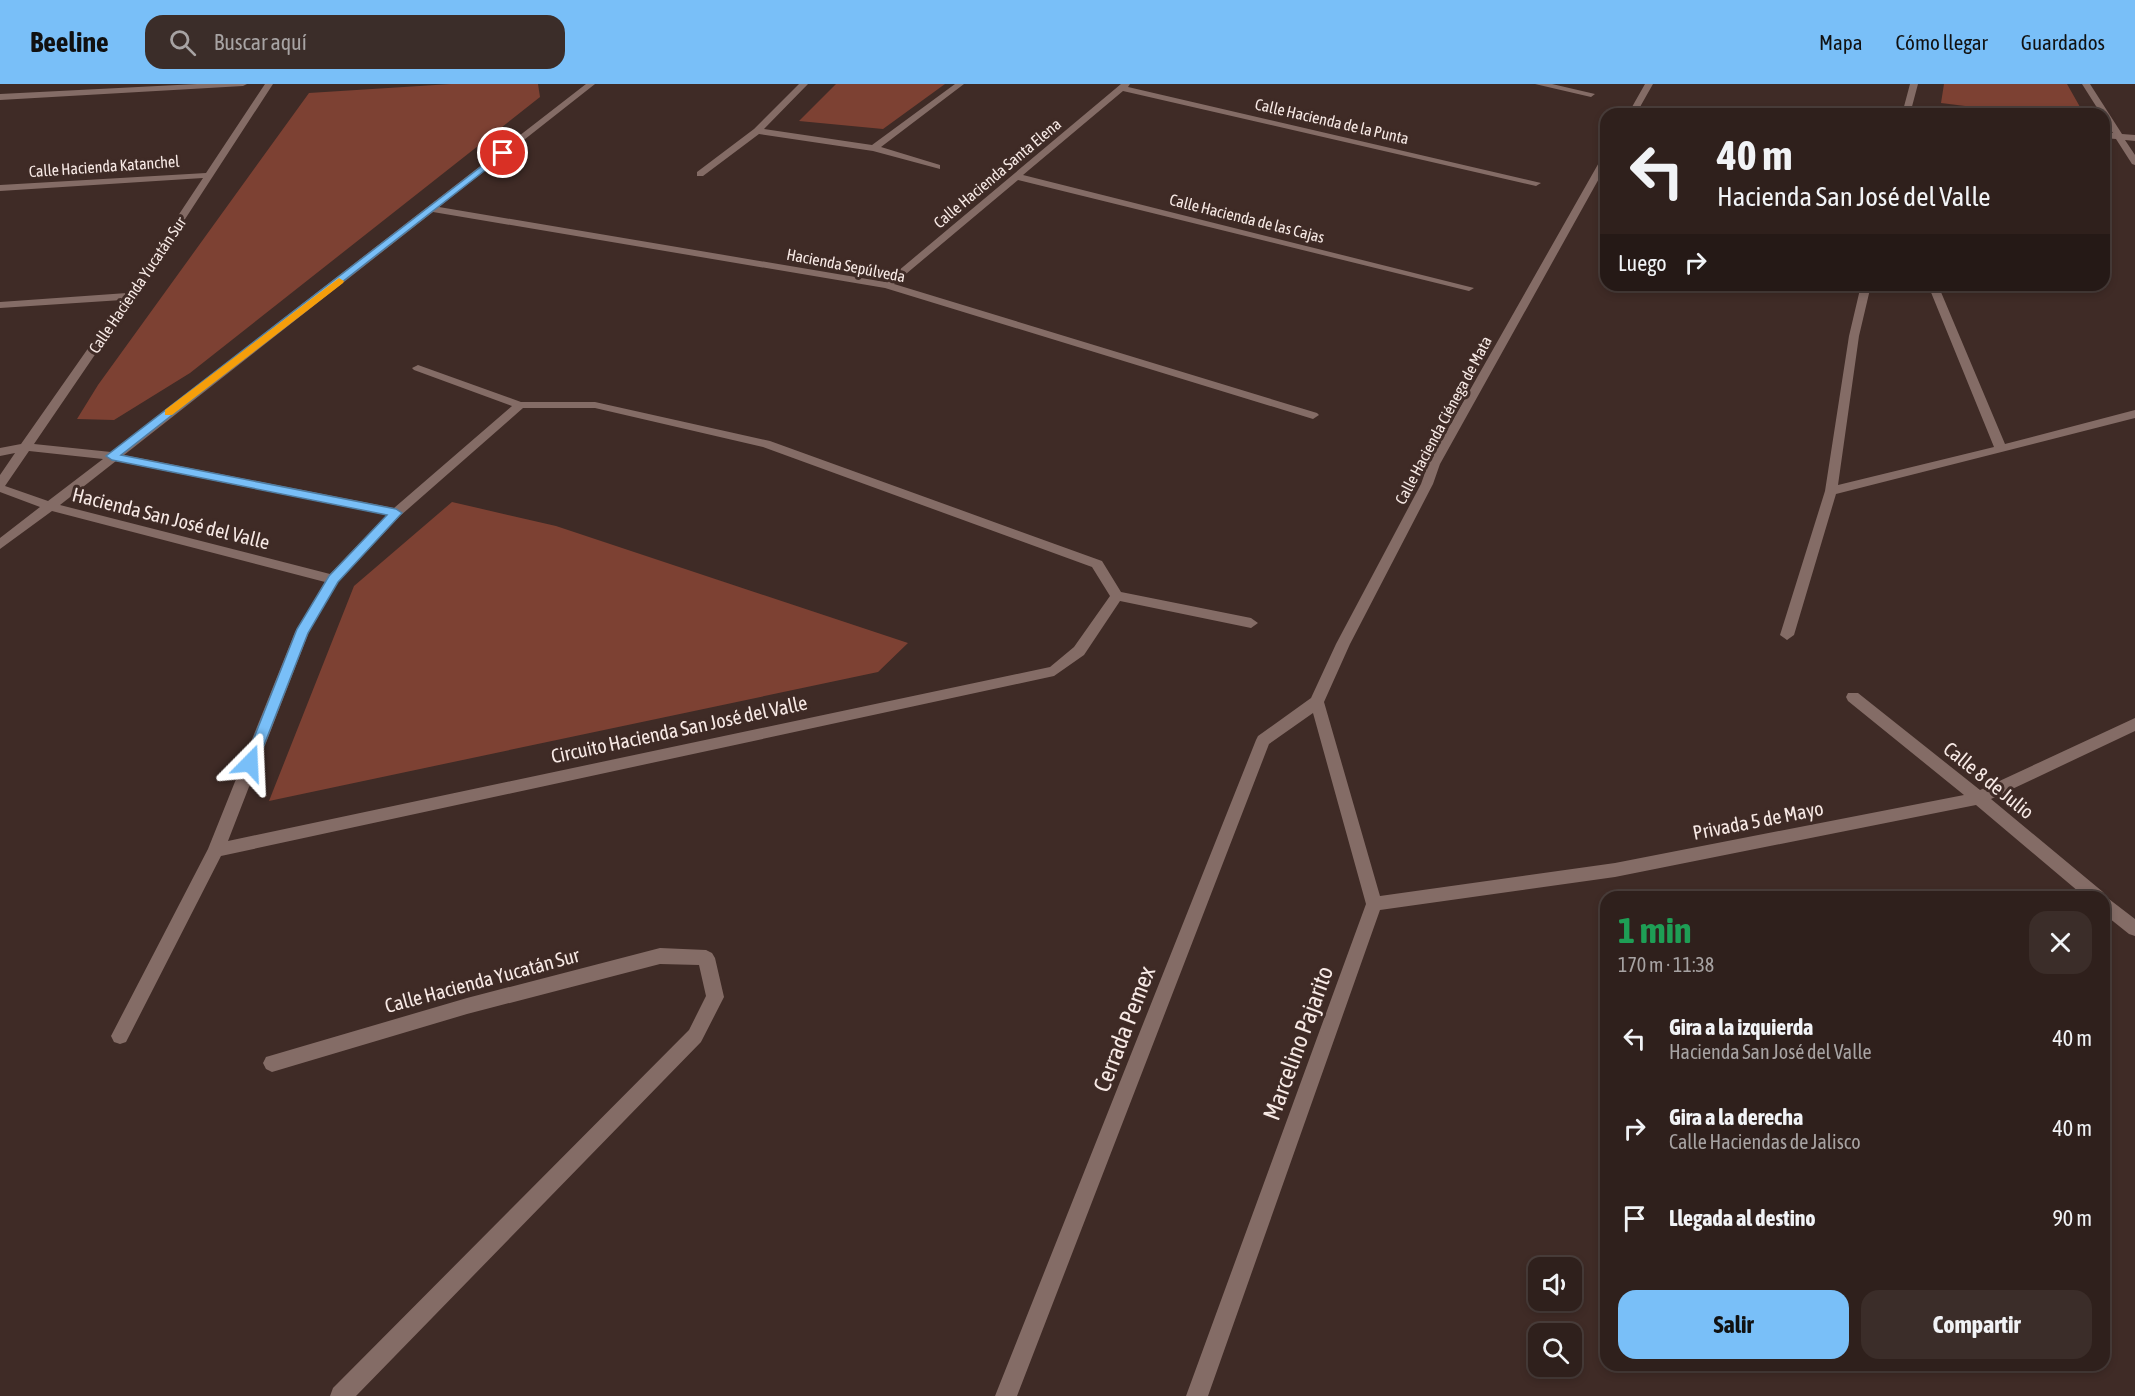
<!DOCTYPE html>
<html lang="es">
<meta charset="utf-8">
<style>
body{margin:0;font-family:"Asap Condensed",sans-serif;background:#3b2d29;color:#f1f3f6;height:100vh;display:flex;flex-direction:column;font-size:22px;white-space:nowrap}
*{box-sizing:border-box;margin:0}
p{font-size:20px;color:#a7a3a3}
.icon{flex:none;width:33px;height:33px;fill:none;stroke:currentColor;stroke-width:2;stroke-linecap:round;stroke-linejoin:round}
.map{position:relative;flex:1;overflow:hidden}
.panel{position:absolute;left:1600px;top:807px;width:510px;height:480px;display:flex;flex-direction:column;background:#2f201c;border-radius:18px;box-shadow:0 3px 9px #0003,0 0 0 2px #4a3e3b}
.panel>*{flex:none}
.top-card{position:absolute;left:1600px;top:24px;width:510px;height:183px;border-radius:18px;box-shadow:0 3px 9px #0003,0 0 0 2px #4a3e3b;background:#2f201c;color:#f1f3f6;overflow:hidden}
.buttons{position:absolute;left:1528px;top:1173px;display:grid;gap:12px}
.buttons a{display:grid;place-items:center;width:54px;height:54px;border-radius:12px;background:#2f201c;box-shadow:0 3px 9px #0003,0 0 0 2px #4a3e3b;font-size:30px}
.pin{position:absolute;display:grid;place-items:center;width:51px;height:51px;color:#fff;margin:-26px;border:3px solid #fff;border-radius:50%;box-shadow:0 2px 6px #0007}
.me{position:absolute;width:66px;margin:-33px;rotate:21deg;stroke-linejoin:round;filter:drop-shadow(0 0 4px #0008)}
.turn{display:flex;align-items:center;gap:21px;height:126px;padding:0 18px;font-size:27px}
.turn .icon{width:78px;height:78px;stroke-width:2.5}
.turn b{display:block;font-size:42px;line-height:51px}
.then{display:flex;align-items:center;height:57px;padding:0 18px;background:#0003;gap:12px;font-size:22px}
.round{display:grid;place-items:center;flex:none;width:63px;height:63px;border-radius:18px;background:#3b2d29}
.summary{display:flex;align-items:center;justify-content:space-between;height:102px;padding:0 18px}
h1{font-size:36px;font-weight:700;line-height:45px;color:#1e9e55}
.button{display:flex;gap:12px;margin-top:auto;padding:12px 18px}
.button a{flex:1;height:69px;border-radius:18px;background:#79bff8;color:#111;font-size:24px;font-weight:700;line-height:69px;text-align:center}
.button a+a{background:#3b2d29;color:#f1f3f6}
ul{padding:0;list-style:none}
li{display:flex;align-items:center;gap:18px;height:90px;padding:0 18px}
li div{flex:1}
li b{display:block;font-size:22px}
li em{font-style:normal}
header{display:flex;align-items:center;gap:36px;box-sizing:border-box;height:84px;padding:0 30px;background:#79bff8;color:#111}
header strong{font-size:28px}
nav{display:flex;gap:33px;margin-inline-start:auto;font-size:21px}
.search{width:420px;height:54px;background:#3b2d29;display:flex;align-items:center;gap:15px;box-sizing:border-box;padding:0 21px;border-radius:18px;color:#a7a3a3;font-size:22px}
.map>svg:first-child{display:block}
.green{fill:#7d4133}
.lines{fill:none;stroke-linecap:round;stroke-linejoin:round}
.street{fill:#846c66;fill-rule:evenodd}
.route{fill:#79bff8;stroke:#4f7ca1;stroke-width:1.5}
.slow{fill:#f59e0b}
.labels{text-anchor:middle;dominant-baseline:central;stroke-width:6;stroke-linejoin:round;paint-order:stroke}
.far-street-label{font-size:16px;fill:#f7e9e5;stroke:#3f2b26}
.street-label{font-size:20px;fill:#f7e9e5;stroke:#3f2b26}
.near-street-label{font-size:24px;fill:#f7e9e5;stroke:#3f2b26}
</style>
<header>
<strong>Beeline</strong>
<div class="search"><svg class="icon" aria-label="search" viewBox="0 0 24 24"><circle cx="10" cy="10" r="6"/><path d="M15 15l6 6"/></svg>Buscar aquí</div>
<nav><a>Mapa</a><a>Cómo llegar</a><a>Guardados</a></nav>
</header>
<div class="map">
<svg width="2135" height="1312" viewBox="0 0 2135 1312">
<rect width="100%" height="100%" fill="#3f2b26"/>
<path class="green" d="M451 0H538L540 13 190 289 114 336 77 335 98 301 309 9Z
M836 0H945L883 45 799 37Z
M1944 0H2067L2084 30H2029L1941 19Z
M452 418 556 442 908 559 878 588 269 717 354 502Z"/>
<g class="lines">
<path class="street" d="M197 0H247L243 2 0 16V10Z
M265 0H273L135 212 34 360 111 368 586 0H595L439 123 885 198 1121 0H1130L1128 3 1541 99 1536 102 1123 7 1023 91 1474 204 1469 207 1018 96 894 200 1317 329 1319 331 1313 335 885 204 433 128 124 371 394 424 512 322 414 286 412 284 418 281 521 318H595L770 357 1102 477 1121 508 1251 534 1258 539 1251 544 1120 517 1084 571 1054 592 221 772 126 958 120 960 114 958 111 952 208 765 295 548 325 498 52 427 0 465V454L40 423 0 408V391L15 369 0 372V364L21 360 122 216 0 224V218L127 209 203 94 0 107V101L206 89ZM523 324H595L763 363 1092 483 1110 512 1074 563 1050 583 228 757 309 548 338 498 400 432ZM29 367 103 375 48 417 5 402ZM116 377 387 431 330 490 60 421Z
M799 0H808L764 45 872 61 955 0H964L881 63 940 81V85L873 67 759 50 703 92H697V88L754 45Z
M1535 0H1552L1595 10 1591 13Z
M1645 0H1653L1636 30H1628Z
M1910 0H1918L1910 30H1902Z
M2082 0H2090L2122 50 2135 51V57L2125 56 2135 71V81L2132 80 2116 55 2104 54V48L2113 49 2104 36V30H2101Z
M1606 72V82L1440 380 1433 400 1350 560 1324 618 1380 812 1615 779 1964 711 1848 617 1846 613 1848 609H1858L1980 706 2135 634V647L1991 715 2103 808 2105 812 2135 835V852L2129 850 2104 830V813H2085L1976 721 1615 793 1380 826 1208 1312H1186L1366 820 1313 629 1269 660 1017 1312H995L1256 656 1258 652 1311 614 1336 560 1421 400 1428 380 1601 75Z
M1861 201H1871L1859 252 1838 401 1994 363 1928 201H1938L2005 360 2135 326V334L1836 410 1794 551 1787 556 1780 551 1825 407 1849 252Z
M660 864 706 866 712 869 715 874 724 913 701 958 356 1312H330L333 1304 689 946 706 912 699 881 660 880 467 930 272 988 266 985 263 979 266 973 467 914Z"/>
</g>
<path class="route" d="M500 68 507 69 121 371 396 425 402 429 338 498 308 549 257 679 250 685 246 683 244 679 297 545 329 492 387 431 112 376 106 372Z"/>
<path class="slow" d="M339 194 344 197 343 199 172 331H165V326Z"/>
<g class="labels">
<g class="far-street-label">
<text transform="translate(1332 37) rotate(13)">Calle Hacienda de la Punta</text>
<text transform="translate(104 82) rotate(-4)">Calle Hacienda Katanchel</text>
<text transform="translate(997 89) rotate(-40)">Calle Hacienda Santa Elena</text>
<text transform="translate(1247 134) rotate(14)">Calle Hacienda de las Cajas</text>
<text transform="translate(846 181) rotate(11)">Hacienda Sepúlveda</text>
<text transform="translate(137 201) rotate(-56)">Calle Hacienda Yucatán Sur</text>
<text transform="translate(1443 336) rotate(-62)">Calle Hacienda Ciénega de Mata</text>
</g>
<g class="street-label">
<text transform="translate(171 434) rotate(14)">Hacienda San José del Valle</text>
<text transform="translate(679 645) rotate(-12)">Circuito Hacienda San José del Valle</text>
<text transform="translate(1989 696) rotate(39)">Calle 8 de Julio</text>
<text transform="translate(1758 736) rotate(-11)">Privada 5 de Mayo</text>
<text transform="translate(482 896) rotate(-15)">Calle Hacienda Yucatán Sur</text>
</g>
<g class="near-street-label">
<text transform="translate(1124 945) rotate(-69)">Cerrada Pemex</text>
<text transform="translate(1298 959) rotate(-70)">Marcelino Pajarito</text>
</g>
</g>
</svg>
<div class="buttons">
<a><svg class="icon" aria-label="sound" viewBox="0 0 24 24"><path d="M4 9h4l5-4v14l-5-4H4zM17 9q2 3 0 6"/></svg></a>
<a><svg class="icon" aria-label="search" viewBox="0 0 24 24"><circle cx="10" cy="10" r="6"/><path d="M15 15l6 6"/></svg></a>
</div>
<div class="pin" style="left:503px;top:69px;background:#d93025"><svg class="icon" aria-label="arrive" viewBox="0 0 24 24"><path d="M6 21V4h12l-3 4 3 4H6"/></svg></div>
<svg class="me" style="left:250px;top:679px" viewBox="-20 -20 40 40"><path d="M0-17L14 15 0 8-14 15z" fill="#79bff8" stroke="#fff" stroke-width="4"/></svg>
<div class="top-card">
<div class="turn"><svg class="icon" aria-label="left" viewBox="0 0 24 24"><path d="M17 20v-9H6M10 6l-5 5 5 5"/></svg><div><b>40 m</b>Hacienda San José del Valle</div></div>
<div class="then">Luego<svg class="icon" aria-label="right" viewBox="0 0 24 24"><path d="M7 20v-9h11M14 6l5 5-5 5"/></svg></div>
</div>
<section class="panel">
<div class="summary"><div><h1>1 min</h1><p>170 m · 11:38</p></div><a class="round"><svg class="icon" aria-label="close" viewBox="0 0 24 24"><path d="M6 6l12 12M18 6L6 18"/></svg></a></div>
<ul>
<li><svg class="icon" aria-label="left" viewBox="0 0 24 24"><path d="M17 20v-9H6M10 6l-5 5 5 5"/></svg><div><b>Gira a la izquierda</b><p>Hacienda San José del Valle</p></div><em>40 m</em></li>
<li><svg class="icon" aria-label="right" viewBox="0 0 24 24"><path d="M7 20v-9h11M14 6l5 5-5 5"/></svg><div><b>Gira a la derecha</b><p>Calle Haciendas de Jalisco</p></div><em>40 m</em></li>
<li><svg class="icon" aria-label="arrive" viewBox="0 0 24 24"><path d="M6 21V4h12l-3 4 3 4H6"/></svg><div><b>Llegada al destino</b></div><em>90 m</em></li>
</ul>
<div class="button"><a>Salir</a><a>Compartir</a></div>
</section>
</div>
